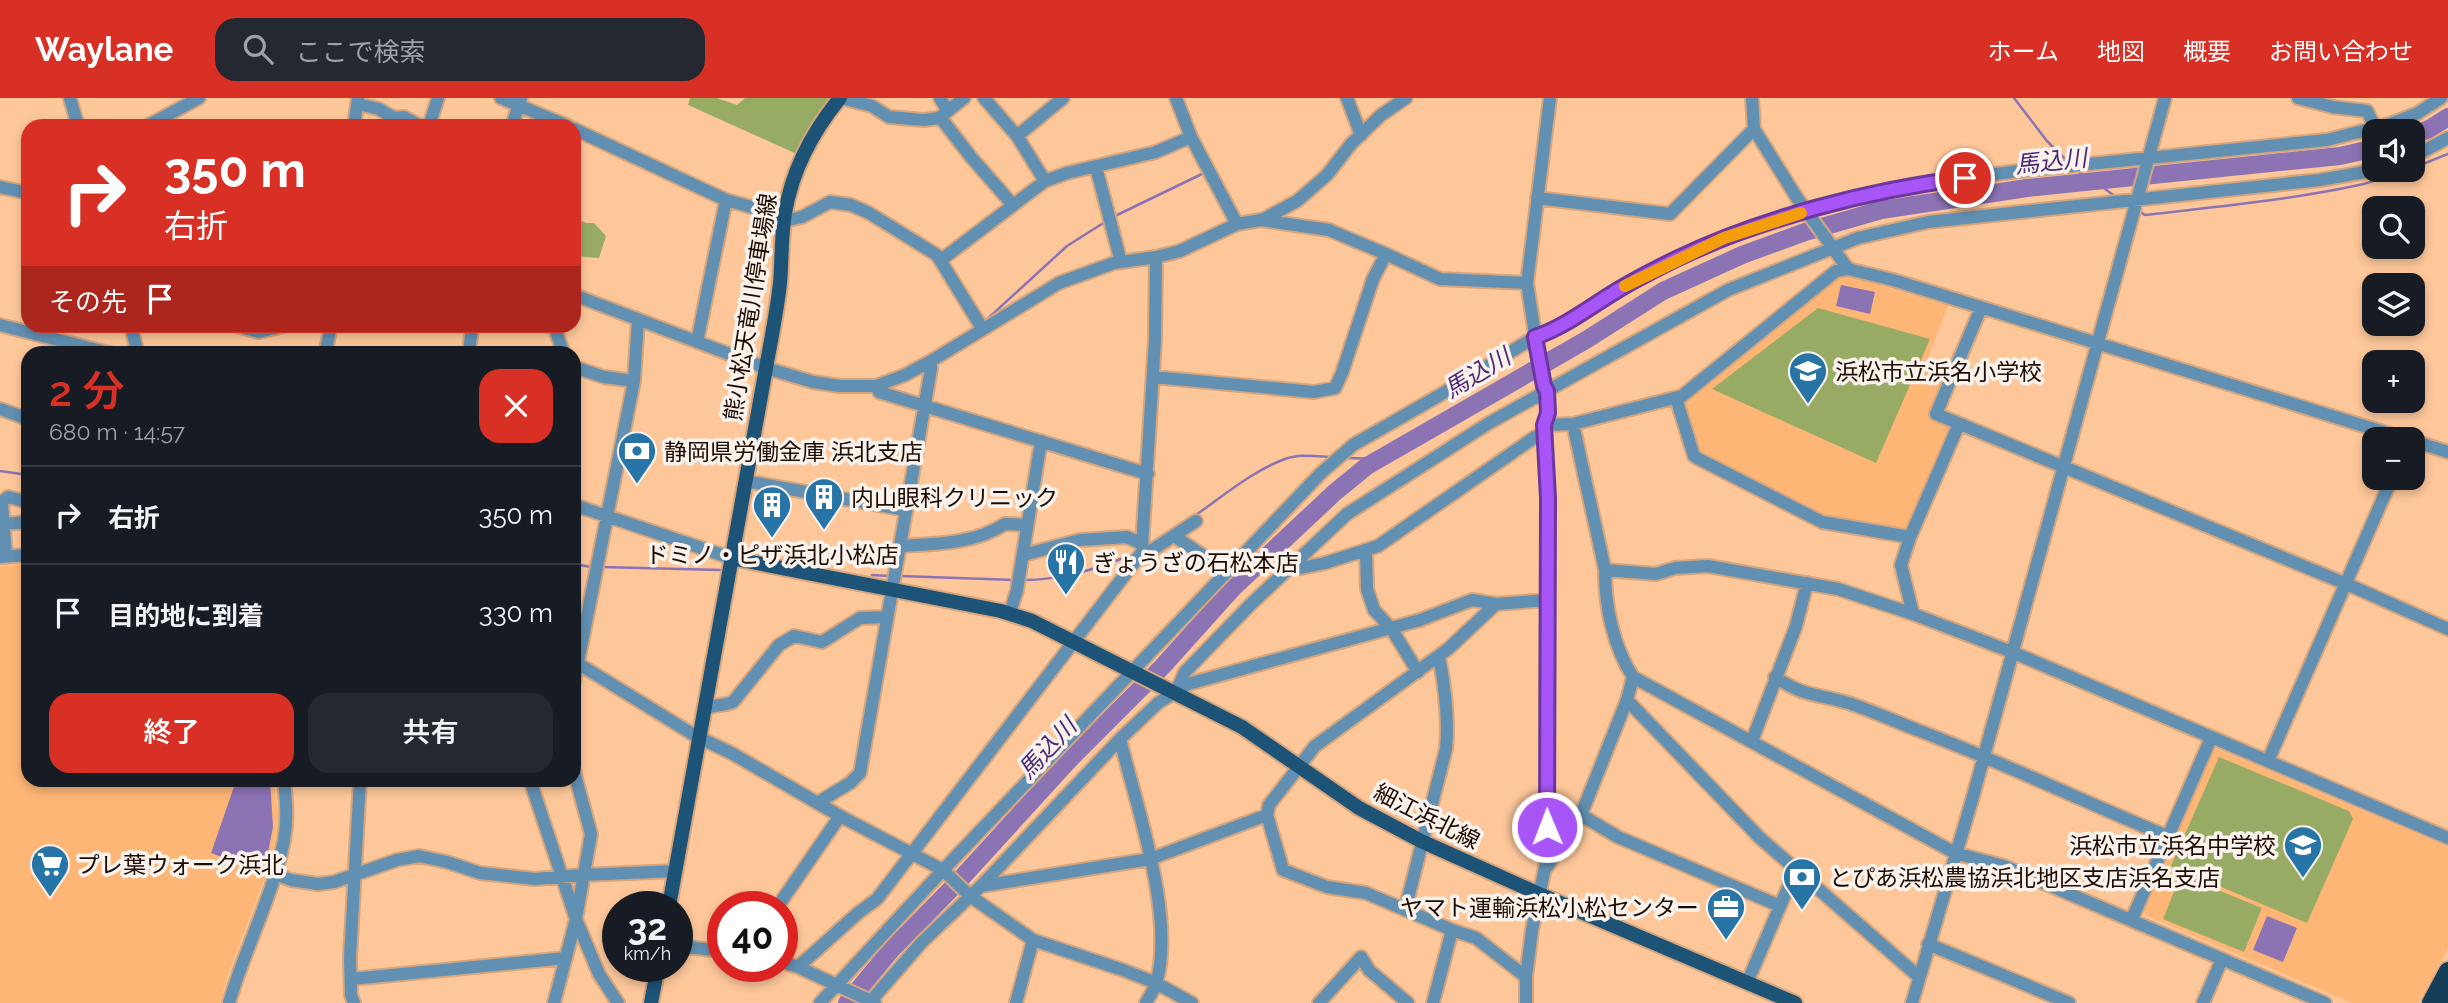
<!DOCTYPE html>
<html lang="ja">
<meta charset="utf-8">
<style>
body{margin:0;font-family:Raleway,"Noto Sans JP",sans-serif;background:#242831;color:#f1f3f6;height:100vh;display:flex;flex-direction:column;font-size:26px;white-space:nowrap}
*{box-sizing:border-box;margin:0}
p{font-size:23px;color:#9ea1a6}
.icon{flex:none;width:38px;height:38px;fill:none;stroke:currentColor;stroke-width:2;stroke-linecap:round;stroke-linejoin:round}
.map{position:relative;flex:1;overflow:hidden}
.drawer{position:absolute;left:21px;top:248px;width:560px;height:441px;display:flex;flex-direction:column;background:#171b24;border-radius:21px;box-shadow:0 4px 10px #0003}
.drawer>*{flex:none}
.guide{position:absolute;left:21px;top:21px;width:560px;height:214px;border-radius:21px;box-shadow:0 4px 10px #0003;background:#d93025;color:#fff;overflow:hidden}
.controls{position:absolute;left:2362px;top:21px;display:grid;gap:14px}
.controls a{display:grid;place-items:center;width:63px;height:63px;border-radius:14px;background:#171b24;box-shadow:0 4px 10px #0003;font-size:35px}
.speed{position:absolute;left:602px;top:793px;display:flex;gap:14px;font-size:35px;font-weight:700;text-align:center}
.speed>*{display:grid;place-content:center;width:91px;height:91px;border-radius:50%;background:#171b24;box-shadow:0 4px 10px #0003;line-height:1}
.speed small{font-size:18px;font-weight:400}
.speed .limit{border:10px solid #d22;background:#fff;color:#111}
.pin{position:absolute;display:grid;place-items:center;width:60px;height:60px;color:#fff;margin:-30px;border:4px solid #fff;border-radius:50%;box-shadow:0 2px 7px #0007}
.me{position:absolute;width:77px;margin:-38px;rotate:359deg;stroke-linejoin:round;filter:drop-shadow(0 0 5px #0008)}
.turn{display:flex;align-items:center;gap:24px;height:147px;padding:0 28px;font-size:32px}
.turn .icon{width:91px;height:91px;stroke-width:2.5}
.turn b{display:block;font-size:49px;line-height:60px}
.then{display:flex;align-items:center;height:66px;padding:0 28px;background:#0003;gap:14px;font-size:26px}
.round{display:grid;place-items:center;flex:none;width:74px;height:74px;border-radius:21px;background:#242831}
.head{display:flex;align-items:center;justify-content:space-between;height:119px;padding:0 28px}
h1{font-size:42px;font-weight:600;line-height:52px;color:#d93025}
.primary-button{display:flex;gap:14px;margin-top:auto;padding:14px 28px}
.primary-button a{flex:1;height:80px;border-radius:21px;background:#d93025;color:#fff;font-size:28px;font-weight:600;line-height:80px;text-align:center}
.primary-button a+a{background:#242831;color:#f1f3f6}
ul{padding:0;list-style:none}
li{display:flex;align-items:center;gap:21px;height:98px;padding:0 28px;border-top:2px solid #363941}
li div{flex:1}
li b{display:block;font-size:26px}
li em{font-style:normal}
header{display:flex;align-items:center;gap:42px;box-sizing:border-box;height:98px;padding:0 35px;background:#d93025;color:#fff}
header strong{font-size:33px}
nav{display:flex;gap:38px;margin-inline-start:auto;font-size:24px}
.search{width:490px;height:63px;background:#242831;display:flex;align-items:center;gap:18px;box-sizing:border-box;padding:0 24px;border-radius:21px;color:#9ea1a6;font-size:26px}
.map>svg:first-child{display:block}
.built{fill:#feb676}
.green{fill:#98ab65}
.water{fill:#8c73b4}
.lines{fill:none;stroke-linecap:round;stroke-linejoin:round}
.stream{stroke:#8c73b4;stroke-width:2.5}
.river{stroke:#8c73b4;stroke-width:18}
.minor-casing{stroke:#d5a57e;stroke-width:16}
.major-casing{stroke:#d5a57e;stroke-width:18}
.highway-casing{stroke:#d5a57e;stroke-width:21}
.minor{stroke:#6290b2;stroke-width:12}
.major{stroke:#1d5376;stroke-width:14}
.highway{stroke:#153d57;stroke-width:18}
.route-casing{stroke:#6d37a1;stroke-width:18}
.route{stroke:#a855f7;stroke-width:12}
.slow{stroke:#f59e0b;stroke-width:12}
.labels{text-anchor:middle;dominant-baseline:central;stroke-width:7;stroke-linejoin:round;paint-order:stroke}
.street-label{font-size:23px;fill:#1d0b00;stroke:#faf3ed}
.poi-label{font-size:23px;fill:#1d0b00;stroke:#faf3ed;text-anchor:start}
.water-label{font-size:24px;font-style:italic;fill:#4d2a78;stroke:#faf3ed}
</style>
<header>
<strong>Waylane</strong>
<div class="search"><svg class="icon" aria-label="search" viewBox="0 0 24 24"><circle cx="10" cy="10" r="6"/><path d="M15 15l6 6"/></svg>ここで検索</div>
<nav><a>ホーム</a><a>地図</a><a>概要</a><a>お問い合わせ</a></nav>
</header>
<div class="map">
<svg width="2448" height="905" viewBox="0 0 2448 905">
<rect width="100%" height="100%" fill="#fdc79a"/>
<path class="built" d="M1837 178H1849L1948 207 1926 266 1948 273 1931 310 1956 324 1907 431 1824 420 1699 354 1683 305Z
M28 466V682L274 683 278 719 272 761 228 876 220 905H0V468Z
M2217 651 2448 749V851L2418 905H2352L2145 817 2144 814 2214 652Z"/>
<path class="green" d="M690 0H717L737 7 745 0H833L799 57 688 7Z
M574 119 586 125H594L606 138 599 160 574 158Z
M1818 210 1930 241 1876 365 1712 291Z
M2219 659 2349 713 2353 721 2307 825 2171 768Z
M2181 777 2262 810 2244 854 2163 821Z"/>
<path class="water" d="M1841 187 1875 194 1870 216 1836 208Z
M236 683H270L273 729 264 775 211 755Z
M2267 818 2297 830 2283 864 2253 852Z"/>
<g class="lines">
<path class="stream" d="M2014 0 2047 43 2068 64
M2413 70 2448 56
M2076 71 2084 79 2093 82 2116 99
M2139 113 2145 117C2216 109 2289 102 2359 87 2375 84 2390 76 2405 72
M1115 118 1206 74
M984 224 1067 148 1105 124
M1348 360 1379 361
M0 373 28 377
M1193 419C1222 399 1252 373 1285 361 1299 356 1314 358 1329 359
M574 466 591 469
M602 469 720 472
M872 477 889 478
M900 478 1015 482
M1022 482C1065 482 1095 471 1134 456"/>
<path class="river" d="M2413 37 2429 31 2448 19
M847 905 892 851 956 786 1071 660 1162 569 1233 490 1334 395 1367 368 1586 242 1663 193 1742 157 1805 134 1881 112 2027 90 2340 58 2375 50"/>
<g class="minor-casing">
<path id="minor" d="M70 0 78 28
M501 0 568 28
M841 0 872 8 889 19 924 22 939 20 964 0
M940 0 948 13
M984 0 1017 38 1045 83
M1176 0 1191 39 1237 126
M1347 0 1361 37
M1752 0 1754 31 1797 100 1848 171
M2298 0 2333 9 2367 13 2376 31
M358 6 379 11 394 20 404 19 420 28
M940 19 971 59 1012 106
M147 28 199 0
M354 28 358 0
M429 28 438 0
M512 28 521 0
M574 31 726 102 784 118
M1017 38 1063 0
M2413 59 2448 40
M1096 69 1121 164
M0 89 28 95
M1537 100 1670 116 1754 31
M1262 122 1297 103 1327 77 1351 46 1381 17 1406 0
M784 123 802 119 830 104 851 107 869 115 937 157 982 230
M941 162 1045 83 1067 75 1156 54 1191 39
M574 197 766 270 813 284 840 288H876L905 277 931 263 1059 185 1114 165 1156 159 1180 153 1237 126 1261 122 1329 132 1386 156 1440 181 1527 185
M1981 210 1936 316 2349 487 2448 531
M0 227 113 256
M131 228 138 256
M237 228 259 234 284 228
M554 228 564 256
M697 244 726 102
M325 256 331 228
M469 256 472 228
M574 269 604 279 634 283
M1153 279 1314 294 1335 290 1342 275 1373 181 1386 156
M876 288 879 294 1148 376
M1676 300 1694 358 1697 360 1822 424 1910 439
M0 311 28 321
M1573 326 1605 472C1605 508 1613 548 1633 579L1955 755 2004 768 2325 905
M1544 327 1573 326 1682 298 1836 173 1848 171 1893 182 2406 341
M2413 343 2448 354
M745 383 906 412
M574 407 731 460
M4 426 28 424
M1174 438 1226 473
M899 448C936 446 974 446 1005 426L1027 427
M1366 452 1367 491 1374 512 1391 530 1418 574
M1023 457 1080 442 1127 439 1142 446
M6 458 2 404 8 399 28 404
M1 459 28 457
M1140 460 1196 423
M1293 467 1301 470 1325 465 1378 448 1535 339 1545 337
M1605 472 1656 476 1675 470 1708 468 1838 491 1913 516 2012 554 2448 740
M1010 515 1017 492 1041 343
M1913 516 1901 467 1910 439 1959 326
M574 563 694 637 733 656 840 718 943 772 970 798 1033 842 1123 872 1156 885 1192 905
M1775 579C1803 598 1816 596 1845 604 1871 612 1896 624 1920 633 2004 665 2084 704 2167 738
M574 584 634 283 638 222
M1175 596 1185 574 1251 506 1347 416 1489 325 1728 192 1858 140 1928 124 2320 82 2376 72
M1627 602 1760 740 1919 879
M705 611C714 606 723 608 733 604L779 547 794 538 822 544 860 520 886 519
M1120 641C1136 707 1176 820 1156 886 1154 892 1149 899 1146 905
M1752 643 1796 528 1807 485
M2268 663 2392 380
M530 682 576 821 599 876 618 905
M817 705 850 685 860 675 931 271V263
M1581 717 1618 739 1780 808
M1547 769 1581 717 1627 602 1633 579
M275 776 291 782 318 786 334 784 397 762 419 758 447 764 480 775 535 781 582 777 676 773
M981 788 1150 761 1267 717
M778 808 840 718
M1405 812 1446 651C1449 620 1445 589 1439 558
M2132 821 2211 640
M1928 846 2069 905
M677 848 723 853
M782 864 798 869 875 905
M798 869 858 815 877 801 1143 453 1142 448 1155 242 1156 159
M1526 879 1476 840 1452 832 1366 795 1327 789 1283 772 1267 717 1269 707 1315 648 1448 551 1496 506 1548 502
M351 881 566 860
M1747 885 1796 771
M229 905C245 850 273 798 284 742 288 722 286 702 284 682
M354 905 351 897 350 859 360 682
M554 905 576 821 591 736 574 673
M820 905 943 772 1321 375 1353 347 1440 297 1535 239 1564 226 1621 190 1677 161 1724 140 1838 104 1910 87 2019 73 2327 42 2390 26 2418 15 2441 0
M869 905 922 844 981 788 1120 641 1158 605 1188 586 1420 522 1472 502 1496 506
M1016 905 1033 842
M1319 905 1361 859 1369 872 1408 905
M1433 905 1452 832
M1526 905V879L1532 832 1548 755 1546 619 1548 400 1544 327 1548 315 1547 293 1543 288 1527 185 1550 0
M1912 905 1972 702 2165 0
M2203 905 2222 861"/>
</g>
<g class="major-casing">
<path id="major" d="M731 460 1001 513 1032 523 1242 629 1359 710 1421 743 1539 796 1795 905
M669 808 766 270C771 242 777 213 780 185 782 162 781 138 785 115 792 73 813 33 840 0
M651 905 658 868"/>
</g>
<g class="highway-casing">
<path id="highway" d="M2431 905 2448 873
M2445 905 2448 900"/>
</g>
<use href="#minor" class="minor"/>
<use href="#major" class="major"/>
<use href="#highway" class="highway"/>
</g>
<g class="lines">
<g class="route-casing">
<path id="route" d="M1547 729 1548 400 1544 327 1548 315 1547 293 1544 288 1535 239C1565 229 1591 208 1618 192 1636 181 1656 171 1674 162 1761 120 1869 92 1965 80"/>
</g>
<use href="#route" class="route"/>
<path class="slow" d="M1625 188 1724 140 1801 115"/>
</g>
<defs>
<g id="school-pin" transform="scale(2.0125)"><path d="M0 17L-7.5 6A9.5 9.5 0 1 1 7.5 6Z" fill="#2775a7" stroke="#faf3ed"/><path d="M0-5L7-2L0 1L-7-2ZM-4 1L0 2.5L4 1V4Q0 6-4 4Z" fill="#fff"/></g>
<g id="bank-pin" transform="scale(2.0125)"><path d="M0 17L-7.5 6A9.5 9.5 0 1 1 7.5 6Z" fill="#2775a7" stroke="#faf3ed"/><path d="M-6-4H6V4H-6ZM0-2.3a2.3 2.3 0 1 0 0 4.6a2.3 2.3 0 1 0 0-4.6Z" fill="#fff"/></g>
<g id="building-pin" transform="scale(2.0125)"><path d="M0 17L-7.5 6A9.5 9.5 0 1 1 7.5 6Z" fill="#2775a7" stroke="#faf3ed"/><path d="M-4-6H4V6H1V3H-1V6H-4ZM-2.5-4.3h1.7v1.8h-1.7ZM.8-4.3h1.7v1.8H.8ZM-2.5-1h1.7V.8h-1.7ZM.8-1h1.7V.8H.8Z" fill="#fff"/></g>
<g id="restaurant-pin" transform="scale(2.0125)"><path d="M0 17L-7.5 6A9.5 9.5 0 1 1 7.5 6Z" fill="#2775a7" stroke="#faf3ed"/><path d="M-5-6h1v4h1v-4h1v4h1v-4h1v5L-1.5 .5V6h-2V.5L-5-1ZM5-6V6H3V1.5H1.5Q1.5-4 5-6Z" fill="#fff"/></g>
<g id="supermarket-pin" transform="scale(2.0125)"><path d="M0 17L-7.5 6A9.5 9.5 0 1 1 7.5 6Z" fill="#2775a7" stroke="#faf3ed"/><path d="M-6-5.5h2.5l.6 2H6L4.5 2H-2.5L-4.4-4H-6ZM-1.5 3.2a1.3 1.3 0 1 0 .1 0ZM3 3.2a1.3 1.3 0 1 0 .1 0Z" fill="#fff"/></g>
<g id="office-pin" transform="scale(2.0125)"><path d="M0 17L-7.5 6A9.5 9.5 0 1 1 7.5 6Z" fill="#2775a7" stroke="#faf3ed"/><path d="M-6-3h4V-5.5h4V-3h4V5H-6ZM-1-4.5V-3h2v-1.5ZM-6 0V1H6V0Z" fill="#fff"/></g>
</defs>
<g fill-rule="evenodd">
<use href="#school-pin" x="1808" y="273"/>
<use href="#bank-pin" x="637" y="353"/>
<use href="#building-pin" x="824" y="399"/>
<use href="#building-pin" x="772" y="407"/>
<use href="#restaurant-pin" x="1066" y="464"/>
<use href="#school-pin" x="2303" y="747"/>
<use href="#supermarket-pin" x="50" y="766"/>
<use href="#bank-pin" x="1802" y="779"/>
<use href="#office-pin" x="1726" y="809"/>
</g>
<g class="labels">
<g class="street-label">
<text transform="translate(750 209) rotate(-81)">熊小松天竜川停車場線</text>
<text transform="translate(1427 718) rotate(27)">細江浜北線</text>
</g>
<g class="poi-label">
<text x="1835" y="273">浜松市立浜名小学校</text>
<text x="664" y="353">静岡県労働金庫 浜北支店</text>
<text x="851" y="399">内山眼科クリニック</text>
<text x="772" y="456" text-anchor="middle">ドミノ・ピザ浜北小松店</text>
<text x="1093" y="464">ぎょうざの石松本店</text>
<text x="2276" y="747" text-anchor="end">浜松市立浜名中学校</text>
<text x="77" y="766">プレ葉ウォーク浜北</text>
<text x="1829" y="779">とぴあ浜松農協浜北地区支店浜名支店</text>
<text x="1699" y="809" text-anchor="end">ヤマト運輸浜松小松センター</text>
</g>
<g class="water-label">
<text transform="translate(2051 63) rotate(-6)">馬込川</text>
<text transform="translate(1477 275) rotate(-31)">馬込川</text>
<text transform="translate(1047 650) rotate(-47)">馬込川</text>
</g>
</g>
</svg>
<div class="controls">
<a><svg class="icon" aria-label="sound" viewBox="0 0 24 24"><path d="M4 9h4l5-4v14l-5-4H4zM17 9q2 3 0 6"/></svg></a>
<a><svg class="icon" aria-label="search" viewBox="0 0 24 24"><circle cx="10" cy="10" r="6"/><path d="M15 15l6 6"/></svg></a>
<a><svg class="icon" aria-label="layers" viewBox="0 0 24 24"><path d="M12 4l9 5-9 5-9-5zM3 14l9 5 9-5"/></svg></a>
<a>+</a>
<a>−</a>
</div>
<div class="speed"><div>32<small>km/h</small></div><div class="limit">40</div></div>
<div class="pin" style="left:1965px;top:80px;background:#d93025"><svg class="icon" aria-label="arrive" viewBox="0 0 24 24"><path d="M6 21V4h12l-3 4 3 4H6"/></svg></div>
<svg class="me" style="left:1547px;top:729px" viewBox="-20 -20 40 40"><circle r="17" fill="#a855f7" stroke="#fff" stroke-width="3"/><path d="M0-11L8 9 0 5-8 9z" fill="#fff"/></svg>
<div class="guide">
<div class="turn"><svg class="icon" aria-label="right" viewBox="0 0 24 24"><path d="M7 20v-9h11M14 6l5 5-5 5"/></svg><div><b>350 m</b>右折</div></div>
<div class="then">その先<svg class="icon" aria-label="arrive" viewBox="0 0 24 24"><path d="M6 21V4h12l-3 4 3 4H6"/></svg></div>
</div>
<section class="drawer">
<div class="head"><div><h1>2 分</h1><p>680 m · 14:57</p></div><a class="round" style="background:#d93025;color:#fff"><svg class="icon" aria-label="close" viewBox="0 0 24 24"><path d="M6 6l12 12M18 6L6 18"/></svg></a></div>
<ul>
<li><svg class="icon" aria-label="right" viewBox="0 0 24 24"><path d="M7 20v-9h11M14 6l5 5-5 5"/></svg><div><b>右折</b></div><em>350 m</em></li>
<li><svg class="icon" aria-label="arrive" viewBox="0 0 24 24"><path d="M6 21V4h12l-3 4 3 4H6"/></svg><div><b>目的地に到着</b></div><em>330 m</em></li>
</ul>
<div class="primary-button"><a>終了</a><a>共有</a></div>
</section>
</div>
